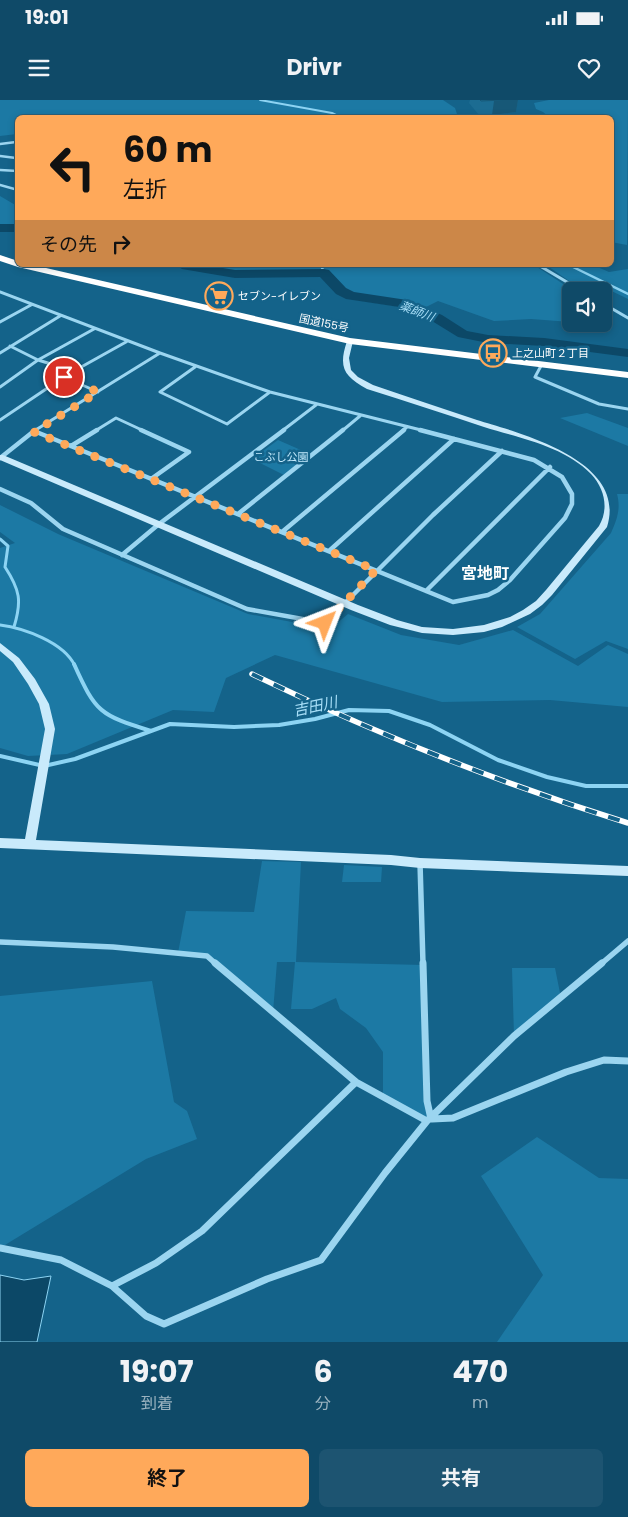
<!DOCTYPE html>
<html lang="ja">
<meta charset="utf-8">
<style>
body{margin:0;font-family:Poppins,"Noto Sans JP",sans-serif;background:#1d5471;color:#f1f3f6;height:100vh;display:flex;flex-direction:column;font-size:19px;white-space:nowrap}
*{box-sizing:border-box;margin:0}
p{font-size:16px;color:#9bb3c0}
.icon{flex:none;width:28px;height:28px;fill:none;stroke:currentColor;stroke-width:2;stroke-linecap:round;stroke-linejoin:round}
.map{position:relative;height:1242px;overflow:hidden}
.side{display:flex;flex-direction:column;background:#0f4a68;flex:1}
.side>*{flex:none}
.hud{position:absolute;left:15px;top:15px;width:599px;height:152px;border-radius:8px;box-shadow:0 2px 8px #0003,0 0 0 1px #2f627c;background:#ffa95a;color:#111;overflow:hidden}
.fabs{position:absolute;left:562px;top:182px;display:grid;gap:10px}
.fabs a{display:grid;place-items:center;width:50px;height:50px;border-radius:8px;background:#0f4a68;box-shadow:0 2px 8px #0003,0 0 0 1px #2f627c;font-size:25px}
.pin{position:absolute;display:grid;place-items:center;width:42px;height:42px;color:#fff;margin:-21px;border:2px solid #fff;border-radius:50%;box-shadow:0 1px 5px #0007}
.me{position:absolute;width:55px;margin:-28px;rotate:45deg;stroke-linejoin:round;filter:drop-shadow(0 0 4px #0008)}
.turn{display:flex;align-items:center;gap:18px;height:105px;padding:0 25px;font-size:22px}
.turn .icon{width:65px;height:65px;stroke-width:2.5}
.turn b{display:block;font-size:35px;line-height:42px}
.then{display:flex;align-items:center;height:48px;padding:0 25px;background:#0003;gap:10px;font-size:19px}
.eta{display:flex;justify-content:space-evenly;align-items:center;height:85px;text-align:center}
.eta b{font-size:30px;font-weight:700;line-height:35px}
.primary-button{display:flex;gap:10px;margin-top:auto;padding:10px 25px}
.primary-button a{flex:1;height:58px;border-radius:8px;background:#ffa95a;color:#111;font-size:20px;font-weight:700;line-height:58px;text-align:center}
.primary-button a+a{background:#1d5471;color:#f1f3f6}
.status{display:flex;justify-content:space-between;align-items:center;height:35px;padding:0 25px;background:#0f4a68;direction:ltr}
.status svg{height:14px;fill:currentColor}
header{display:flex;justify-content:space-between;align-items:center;height:65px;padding:0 25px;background:#0f4a68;font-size:22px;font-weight:700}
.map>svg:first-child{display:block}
.green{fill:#1c79a4}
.water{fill:#0c4867;stroke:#8dd4f3}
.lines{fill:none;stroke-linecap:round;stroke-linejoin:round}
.stream-far3{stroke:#8dd4f3;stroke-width:2}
.stream-far2{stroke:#8dd4f3;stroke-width:2.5}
.stream-far1{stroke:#8dd4f3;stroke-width:3}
.stream{stroke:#8dd4f3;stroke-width:4}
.river{fill:#0c4867;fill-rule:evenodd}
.street-far4{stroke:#9bd5f0;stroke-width:2.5}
.street-far3{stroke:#9bd5f0;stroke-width:3}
.street-far2{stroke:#9bd5f0;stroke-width:4.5}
.street-far1{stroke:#9bd5f0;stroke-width:5.5}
.street{stroke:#9bd5f0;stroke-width:7}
.secondary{fill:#c9eafb;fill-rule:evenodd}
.highway{fill:#fff;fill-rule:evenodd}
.rail-casing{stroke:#fff;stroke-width:5.5}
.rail{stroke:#14638a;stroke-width:4;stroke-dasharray:12;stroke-linecap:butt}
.wall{fill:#1c6c92}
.shaded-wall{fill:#175877}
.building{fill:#217eaa;stroke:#175877}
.route{stroke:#ffa95a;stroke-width:9;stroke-dasharray:0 16.2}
.labels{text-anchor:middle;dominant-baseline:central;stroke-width:5;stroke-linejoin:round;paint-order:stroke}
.far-poi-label{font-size:11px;fill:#fff;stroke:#14638a;text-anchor:start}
.far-street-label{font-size:11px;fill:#fff;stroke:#14638a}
.far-park-label{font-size:11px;fill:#c2e9fc;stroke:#14638a}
.far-water-label{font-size:12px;font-style:italic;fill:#a7def7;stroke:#14638a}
.water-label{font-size:15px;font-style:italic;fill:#a7def7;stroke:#14638a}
.quarter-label{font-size:16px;font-weight:bold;fill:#fff;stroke:#14638a}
</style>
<div class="status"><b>19:01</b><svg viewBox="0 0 49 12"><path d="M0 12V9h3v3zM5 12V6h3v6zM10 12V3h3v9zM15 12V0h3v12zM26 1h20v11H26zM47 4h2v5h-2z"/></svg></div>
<header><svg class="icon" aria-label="menu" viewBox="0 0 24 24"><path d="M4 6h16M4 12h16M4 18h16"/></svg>Drivr<svg class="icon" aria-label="heart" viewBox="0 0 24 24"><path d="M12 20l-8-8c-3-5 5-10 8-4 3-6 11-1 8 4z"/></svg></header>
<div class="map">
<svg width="628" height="1242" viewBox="0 0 628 1242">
<rect width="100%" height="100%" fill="#14638a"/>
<path class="green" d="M0 0H443L455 8 458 17 18 18 17 34 0 36Z
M549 0H628L627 145 611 142V18L549 17 543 12 536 9 534 3Z
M0 96 17 106V126L0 127Z
M193 165H539L537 167 574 191H571V222L531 219 494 221 438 201 414 213 401 207 356 200 326 172 298 170 240 172Z
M553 165H593L609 172 628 169V199L591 181 575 185 549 167Z
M587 313 628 328V346L560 318Z
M278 340 310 354 284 375 252 359Z
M617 394H628V549L606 541 575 559 517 527 540 514 611 433C617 419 621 409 617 394Z
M0 405 58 434 248 514 330 529 348 514 401 535 459 545 513 530 578 566 608 545 628 554V607L550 600 442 602 275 555 226 578 214 612 173 610 67 654 28 656 0 648V448L15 443 0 432Z
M262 761 301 762 296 862 424 865 427 1001 431 1019 383 997V952L366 928 340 909 336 898 312 909H291L295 862H277L273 912 207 856 178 853 186 811 254 812Z
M344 765 382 767 381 782H342Z
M512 868H555L561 898 514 936Z
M152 881 174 1002 187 1011 197 1039 146 1059 0 1148V896Z
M537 1037 599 1078 628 1079V1242H497L543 1175 481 1076Z"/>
<path class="water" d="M0 1175 24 1180 51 1176 37 1242H0Z"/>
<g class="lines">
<path class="stream-far3" d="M260 0 332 13 342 18"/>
<path class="stream-far2" d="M321 165 324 173
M569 165 628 194"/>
<path class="stream-far1" d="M0 439 8 446 5 467C20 490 22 501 14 527
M0 525C23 528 64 542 75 566"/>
<path class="stream" d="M74 564C96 613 100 615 151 631
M0 656 44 666 75 659 170 624 234 627 279 625 315 619 349 610 389 611 430 625 498 660 547 677 586 686H628"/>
<path class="river" d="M0 124H18V132H0Z
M176 165H205L235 170 324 169 329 170 346 188 354 192 407 200 442 215 467 231 488 235 544 238 628 249V257L544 246 488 243 458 237 432 221 399 207 346 199 336 194 320 177 235 178 182 169Z"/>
<path class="street-far4" d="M0 44 16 42 18 45
M0 56 16 58
M0 70 18 71
M0 85 18 90"/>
<path class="street-far3" d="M540 166 582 191
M0 192 160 253
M604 204 628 218
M0 222 31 205
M10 246 38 260 74 271 126 242
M0 253 60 216
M542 264 535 277 599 304 628 309
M195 267 160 292 227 324 270 292
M0 287 38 260 94 229
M0 320 64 277 98 292
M34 331 160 253 270 292 425 331
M95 331 116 318 144 331
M282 331 316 305
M342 331 360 316
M402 331 407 327"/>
<path class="street-far2" d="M141 330 189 352 151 379
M34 331 453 502 488 495 498 490 510 480 565 418 572 404V394L562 377 534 360 420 330
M34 331 36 330
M71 346 97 330
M0 358 34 331
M0 389 31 403 63 429 247 509 325 523 433 415 502 351
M238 414 343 330
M282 432 404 330
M329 451 454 339
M122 455 159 424 284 330
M426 491 550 367"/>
<path class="street-far1" d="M420 763 423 864
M0 842 113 847 207 856 216 864
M601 864 628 841"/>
<path class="street" d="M215 863 356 982 427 1021
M423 863 427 1001 431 1019
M432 1019 453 1018 566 972 604 960 628 961
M0 1148 61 1160 112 1186 146 1216 164 1224 267 1179 321 1160 385 1073 427 1021 514 936 602 863
M112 1186 156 1163 202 1131 356 982"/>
<path class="secondary" d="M350 239 353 241 349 258 351 270 358 277 373 285C407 297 442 308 477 320 519 333 628 360 607 427L552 495 542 505 530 514 502 527 484 532 453 535 422 533 390 525 351 510 0 360V355H3L358 505 397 520 422 527 453 529 484 525 510 517 523 510 536 501 546 490 599 426C609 409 605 389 591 374 564 346 519 338 484 327 445 314 406 301 367 289 344 276 338 268 347 241Z
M0 543 19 558 35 579 49 604 55 629 36 740 391 755 420 758 628 766V776L420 768 391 765 0 748V738L25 739 45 629 39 604 28 584 13 562 0 551Z"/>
<path class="highway" d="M0 155 18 161V165H33L350 238 628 272V278L350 244 18 167 0 161Z"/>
<g class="rail-casing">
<path id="rail" d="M252 574C374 633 499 683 628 723"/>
</g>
<use href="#rail" class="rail"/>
</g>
<path class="wall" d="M470 0H518L516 12 492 15H479L469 3Z"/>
<path class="shaded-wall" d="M503 0H518L516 12 492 15 494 1Z"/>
<path class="building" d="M480 0H503L481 1Z"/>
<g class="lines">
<path class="route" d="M64 277 98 292 34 332 376 470 325 523"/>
</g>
<defs>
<g id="supermarket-ring" transform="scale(1.4375)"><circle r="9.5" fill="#14638a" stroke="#ffa95a" stroke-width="1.5"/><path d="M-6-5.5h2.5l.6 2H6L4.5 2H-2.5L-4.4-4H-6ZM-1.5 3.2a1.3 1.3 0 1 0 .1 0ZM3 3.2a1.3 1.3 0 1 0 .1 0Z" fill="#ffa95a"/></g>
<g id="bus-ring" transform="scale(1.4375)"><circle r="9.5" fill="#14638a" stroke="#ffa95a" stroke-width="1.5"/><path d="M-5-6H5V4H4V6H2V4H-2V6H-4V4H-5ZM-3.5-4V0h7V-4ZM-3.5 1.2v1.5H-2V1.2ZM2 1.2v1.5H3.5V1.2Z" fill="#ffa95a"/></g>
</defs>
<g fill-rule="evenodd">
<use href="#supermarket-ring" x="219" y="196"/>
<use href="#bus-ring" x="493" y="253"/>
</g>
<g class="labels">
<g class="far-poi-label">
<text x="238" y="196">セブン-イレブン</text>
<text x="512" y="253">上之山町２丁目</text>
</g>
<g class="far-street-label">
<text transform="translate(324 223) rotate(12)">国道155号</text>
</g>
<g class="far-park-label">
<text x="281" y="357">こぶし公園</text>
</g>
<g class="far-water-label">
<text transform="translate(417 211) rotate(21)">薬師川</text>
</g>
<g class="water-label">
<text transform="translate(315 606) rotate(-12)">吉田川</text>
</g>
<g class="quarter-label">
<text x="485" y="473">宮地町</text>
</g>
</g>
</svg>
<div class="fabs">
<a><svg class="icon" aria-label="sound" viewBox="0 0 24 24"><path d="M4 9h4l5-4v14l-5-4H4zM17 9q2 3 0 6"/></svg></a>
</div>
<div class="pin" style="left:64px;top:277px;background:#d93025"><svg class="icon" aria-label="arrive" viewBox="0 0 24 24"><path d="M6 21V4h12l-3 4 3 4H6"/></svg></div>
<svg class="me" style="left:325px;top:523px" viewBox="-20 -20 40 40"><path d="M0-17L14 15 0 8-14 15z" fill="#ffa95a" stroke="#fff" stroke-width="4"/></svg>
<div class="hud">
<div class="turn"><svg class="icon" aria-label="left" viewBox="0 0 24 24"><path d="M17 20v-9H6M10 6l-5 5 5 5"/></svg><div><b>60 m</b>左折</div></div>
<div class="then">その先<svg class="icon" aria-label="right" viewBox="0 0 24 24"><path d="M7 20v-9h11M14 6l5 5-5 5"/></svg></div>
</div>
</div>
<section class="side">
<div class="eta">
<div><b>19:07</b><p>到着</p></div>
<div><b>6</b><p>分</p></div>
<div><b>470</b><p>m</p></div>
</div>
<div class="primary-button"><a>終了</a><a>共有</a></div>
</section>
